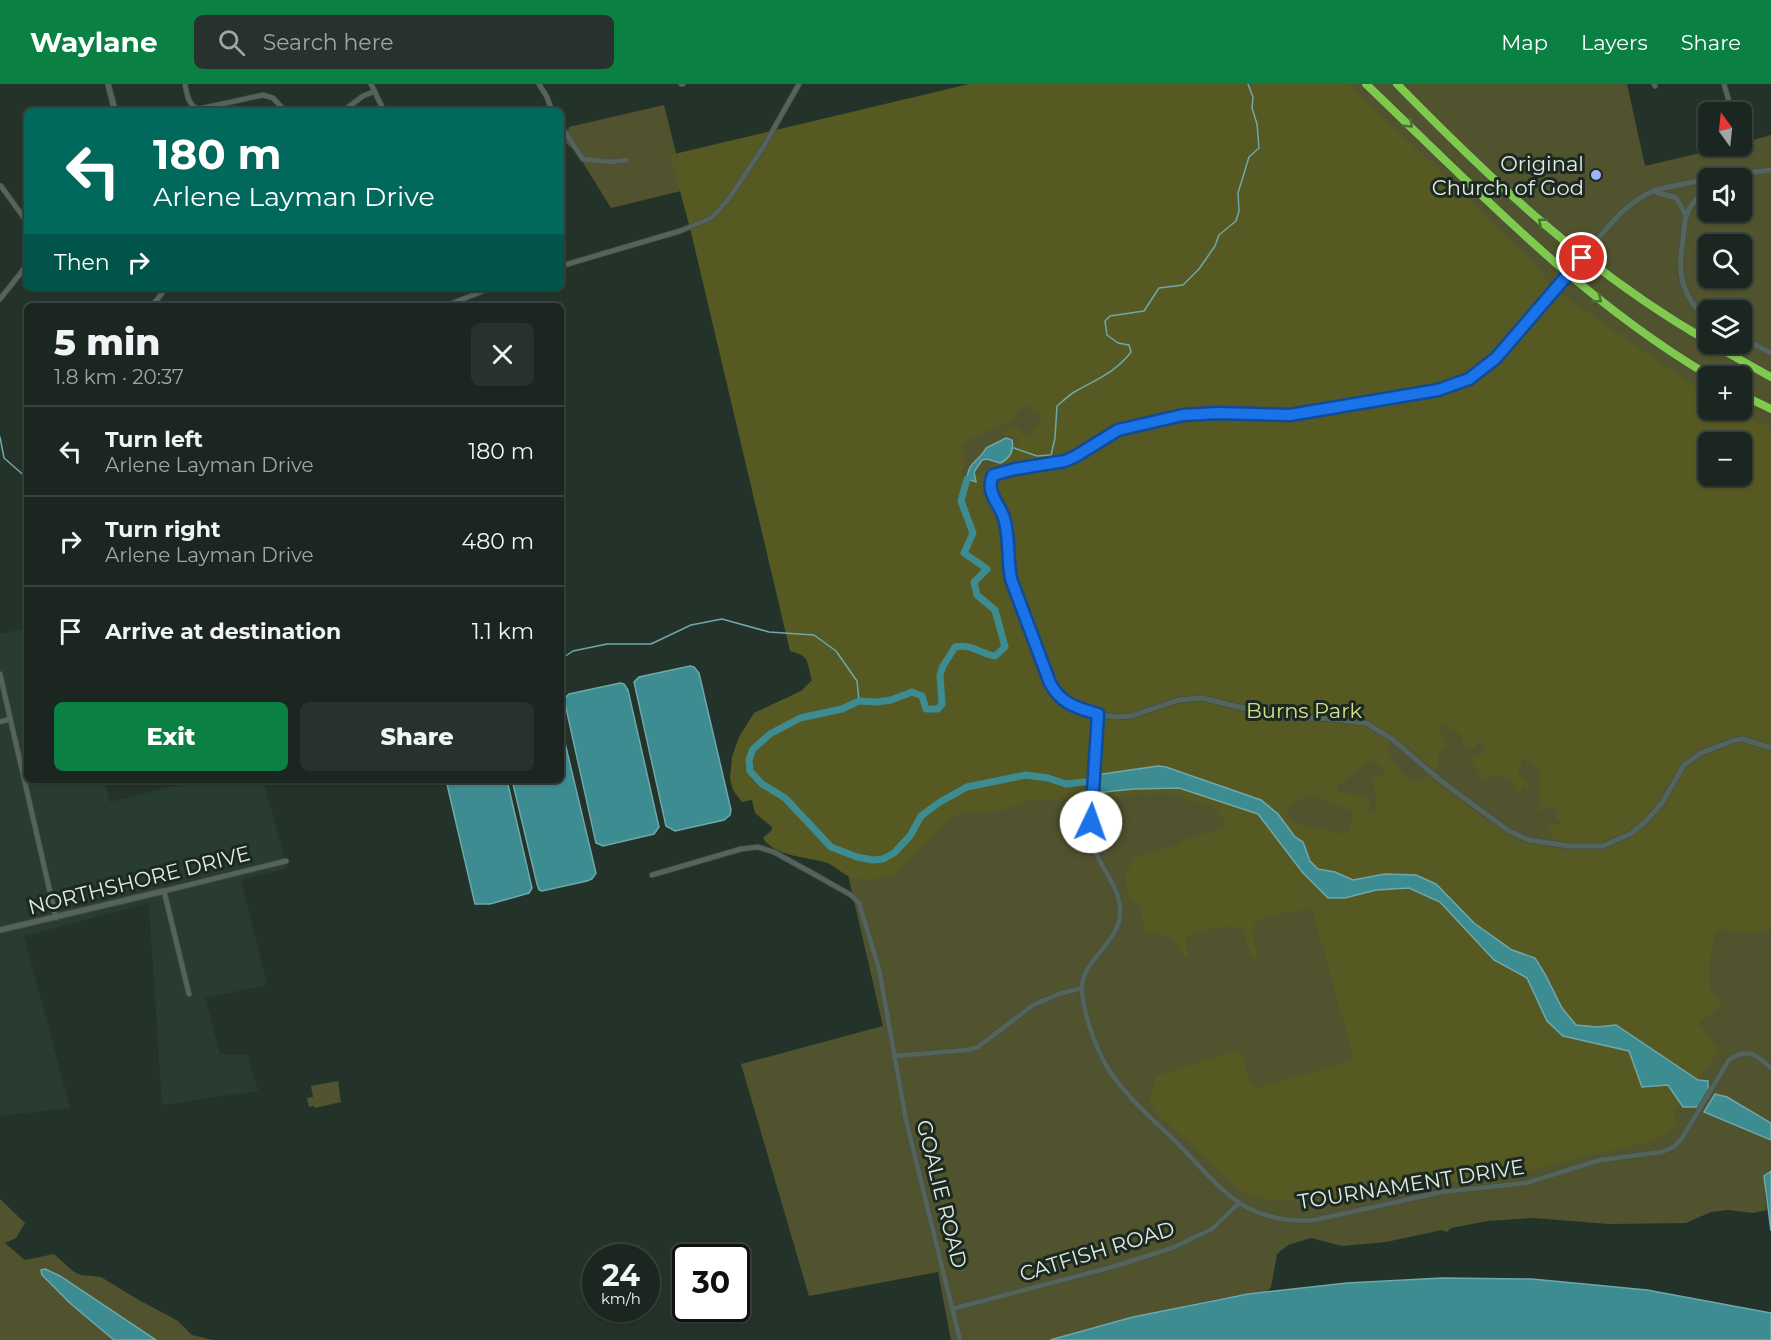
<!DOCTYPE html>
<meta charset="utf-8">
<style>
body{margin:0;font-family:Montserrat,sans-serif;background:#28322d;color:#f1f3f6;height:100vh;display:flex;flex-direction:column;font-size:22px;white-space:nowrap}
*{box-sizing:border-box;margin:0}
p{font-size:20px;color:#a0a5a5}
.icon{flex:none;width:33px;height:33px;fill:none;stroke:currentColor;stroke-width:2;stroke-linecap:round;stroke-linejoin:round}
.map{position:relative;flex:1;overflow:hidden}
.details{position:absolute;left:24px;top:219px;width:540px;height:480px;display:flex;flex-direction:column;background:#1b2620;border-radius:9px;box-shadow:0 2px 4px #0004,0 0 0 2px #39433e}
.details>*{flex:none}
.banner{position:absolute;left:24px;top:24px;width:540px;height:183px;border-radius:9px;box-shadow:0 2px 4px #0004,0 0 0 2px #39433e;background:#00695c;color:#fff;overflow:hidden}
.needle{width:39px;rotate:345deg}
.tools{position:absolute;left:1698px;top:18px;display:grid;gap:12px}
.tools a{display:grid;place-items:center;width:54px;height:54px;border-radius:9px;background:#1b2620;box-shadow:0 2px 4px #0004,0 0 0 2px #39433e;font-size:30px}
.speed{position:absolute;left:582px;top:1160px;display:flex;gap:12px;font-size:30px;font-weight:700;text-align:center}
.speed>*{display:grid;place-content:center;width:78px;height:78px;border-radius:50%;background:#1b2620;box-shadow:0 2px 4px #0004,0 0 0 2px #39433e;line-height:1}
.speed small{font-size:15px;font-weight:400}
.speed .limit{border:3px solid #111;border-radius:9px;background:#fff;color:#111}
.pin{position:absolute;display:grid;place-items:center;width:51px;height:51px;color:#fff;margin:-26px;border:3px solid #fff;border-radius:50%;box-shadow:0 2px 6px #0007}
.me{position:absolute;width:66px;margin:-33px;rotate:3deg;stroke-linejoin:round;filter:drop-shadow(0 0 4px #0008)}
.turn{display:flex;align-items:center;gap:21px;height:126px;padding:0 30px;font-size:27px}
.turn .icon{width:78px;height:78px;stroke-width:2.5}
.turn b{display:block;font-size:42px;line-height:51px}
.then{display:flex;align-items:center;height:57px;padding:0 30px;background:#0003;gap:12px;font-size:22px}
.round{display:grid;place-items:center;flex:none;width:63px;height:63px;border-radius:9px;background:#28322d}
.headline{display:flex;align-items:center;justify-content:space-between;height:102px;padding:0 30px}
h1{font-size:36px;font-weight:800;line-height:45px}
.button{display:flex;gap:12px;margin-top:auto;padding:12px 30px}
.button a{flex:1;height:69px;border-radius:9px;background:#0b8043;color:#fff;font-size:24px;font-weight:800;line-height:69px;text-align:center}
.button a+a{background:#28322d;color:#f1f3f6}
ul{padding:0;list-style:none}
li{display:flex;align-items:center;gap:18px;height:90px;padding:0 30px;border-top:2px solid #39433e}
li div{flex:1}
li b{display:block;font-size:22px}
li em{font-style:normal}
header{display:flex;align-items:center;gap:36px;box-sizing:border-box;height:84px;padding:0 30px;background:#0b8043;color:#fff}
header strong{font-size:28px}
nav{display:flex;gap:33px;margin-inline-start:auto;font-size:21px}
.search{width:420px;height:54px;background:#28322d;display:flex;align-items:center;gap:15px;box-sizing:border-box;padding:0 21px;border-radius:9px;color:#a0a5a5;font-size:22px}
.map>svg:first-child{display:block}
.built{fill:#283d30}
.green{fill:#51532f;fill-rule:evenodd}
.forest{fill:#565922;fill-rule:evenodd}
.water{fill:#3d8c92;stroke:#6ea8ab;stroke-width:1.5}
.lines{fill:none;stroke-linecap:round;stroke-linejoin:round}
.stream{stroke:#6ea8ab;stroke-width:1.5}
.river{stroke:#3d8c92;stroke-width:7}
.minor-casing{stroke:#445049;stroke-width:6}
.tertiary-casing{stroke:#445049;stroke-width:7}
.motorway-casing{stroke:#445049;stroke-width:9}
.minor{stroke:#55645a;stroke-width:4.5}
.tertiary{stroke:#55645a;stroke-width:5}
.motorway{stroke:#7fc94d;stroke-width:8}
.tertiary-bridge-casing{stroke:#445049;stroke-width:7;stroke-linecap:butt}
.tertiary-bridge{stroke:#55645a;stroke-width:5}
.oneway{stroke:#487134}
.route-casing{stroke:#114b97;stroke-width:15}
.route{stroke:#1a73e8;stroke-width:10}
.poi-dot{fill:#9db4fd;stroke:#1b2920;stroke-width:2}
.labels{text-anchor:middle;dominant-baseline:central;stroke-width:6;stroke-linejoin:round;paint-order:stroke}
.poi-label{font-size:21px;fill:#e1eae4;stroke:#1b2920;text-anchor:end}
.park-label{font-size:21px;fill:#d8df8a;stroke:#1b2920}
.street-label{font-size:21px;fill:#e1eae4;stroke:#1b2920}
</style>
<header>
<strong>Waylane</strong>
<div class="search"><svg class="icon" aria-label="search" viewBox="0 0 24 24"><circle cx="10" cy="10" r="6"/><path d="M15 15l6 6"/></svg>Search here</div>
<nav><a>Map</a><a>Layers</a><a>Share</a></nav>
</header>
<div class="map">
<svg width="1771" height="1256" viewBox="0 0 1771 1256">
<rect width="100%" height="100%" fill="#24332a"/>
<path class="built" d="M27 544V696H104L110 718 199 696H263L287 784 241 796 267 901 205 914 220 970 247 971 258 1007 162 1021 149 819 24 852 70 1024 0 1032V550Z"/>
<path class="green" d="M1006 0H1627L1645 82 1730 62H1742V59L1771 51V1086L1768 1087C1763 1100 1765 1113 1767 1126L1753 1129 1728 1126 1711 1128 1686 1139 1609 1140 1533 1134 1488 1137 1451 1144 1447 1148 1442 1146 1386 1158 1342 1162 1311 1154 1288 1161 1277 1170 1271 1203 1266 1208H1258L1222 1214 1132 1233 1049 1256H951L938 1188 809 1212 741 980 883 942 842 765 855 762 685 106 611 124 577 69 566 59 569 43 664 21 678 77ZM1708 94H1742V128H1708ZM1708 160H1742V194H1708ZM1708 226H1742V260H1708ZM1708 292H1742V326H1708ZM1708 358H1742V392H1708Z
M338 997 341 1018 315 1024 314 1022 309 1023 307 1014 313 1013 311 1002Z
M0 1115 25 1139 16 1154 5 1159 25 1176 54 1170 74 1188 81 1191 101 1193 137 1215 178 1237 192 1251 213 1256H156L60 1192 71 1220 114 1256H0Z"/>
<path class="forest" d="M969 0H1349C1401 50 1453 99 1504 151 1517 164 1543 185 1549 202L1708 311V326H1734L1771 344V845L1746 850 1723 845 1714 849C1713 865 1704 897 1713 910 1715 914 1720 917 1723 920L1699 939 1719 967 1674 1030 1677 1042 1654 1057 1577 1074 1518 1090 1445 1099 1339 1117 1321 1106H1312L1301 1117 1266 1116 1243 1109 1154 1027 1150 1016 1156 992 1240 965 1250 997 1256 1004 1354 976 1312 825 1273 831 1257 836 1252 845 1258 875 1252 873 1243 845C1223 839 1204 846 1185 854L1189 874 1183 872 1175 858 1165 851 1148 849 1144 846 1140 823 1128 813 1125 793 1134 774 1145 769 1174 762 1184 755 1224 744 1226 740 1213 722 1196 717H1188L1178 711 1159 709 1149 711 1141 709 1134 712 1126 711 1104 715 1083 710 1061 716H1030L1003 726 958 730 951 734 895 790C883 796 861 797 848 792 840 788 833 780 824 778 806 773 774 772 763 754L772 746V743L755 729 752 716 742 718 733 706 730 695 732 673 739 653 754 629 801 607 812 596C807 578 810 572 790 567L690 144 670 71ZM1024 320 1043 332 1027 353 1017 343 1002 348 1004 351 1017 353 1020 356 1007 375 1003 378 995 379 981 389 974 388 975 398 962 393 964 368 962 361 974 353 1011 337ZM1708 358H1742V392H1708ZM1441 640 1461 651 1465 666 1476 663V656L1484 663 1483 668 1469 675C1476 681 1478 691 1485 696L1491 692 1509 694 1519 712 1521 710 1522 701 1534 706 1518 690 1523 675 1540 685V720L1536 726 1540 728 1543 723H1550L1557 725 1555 735 1560 736V740L1549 742V746L1554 756 1551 760 1521 753 1433 689 1439 681 1438 672 1448 658 1438 644ZM1392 656 1433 689 1413 699C1402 690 1392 678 1387 664ZM1371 676 1388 689 1375 692 1372 698 1377 714 1375 730 1368 726 1372 714 1337 707 1338 701ZM1309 711 1354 728 1348 748 1344 750 1290 738 1287 727 1290 722Z"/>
<path class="water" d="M1006 354 1012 356C1014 366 1011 374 1000 379L987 375 982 376 974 388 976 398 967 395C968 377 980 377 986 364Z
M690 582 694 583 699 589 731 726 730 731 724 736 675 747 666 742 634 598 639 593Z
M620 599 624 600 628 606 659 743 654 750 603 762 596 759 564 615 569 610Z
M561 642 596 789 592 795 587 797 542 807 539 806 537 800 512 696H561Z
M1158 682 1166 683 1261 716 1278 730 1295 753 1303 758 1310 777 1318 785 1335 788 1353 796 1385 790 1416 791 1436 800 1474 839 1512 866 1535 874 1545 890 1562 924 1576 941 1597 943 1616 941 1698 996 1708 997V1007L1699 1023H1683L1668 1001 1642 1003 1629 967 1563 952 1547 937 1527 894 1494 876 1440 818 1409 804 1376 806 1345 814H1328L1303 789 1258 730 1179 704 1134 705 1095 709 1096 691Z
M446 696H507L532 804 529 809 490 820H475Z
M1715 1010 1727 1013 1771 1039V1056L1704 1028Z
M1771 1087V1147L1764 1092Z
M45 1185 60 1192 156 1256H114L71 1220 42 1191 41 1186Z
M1442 1194 1532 1195 1647 1206 1771 1229V1256H1050L1133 1233 1248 1210 1347 1199Z"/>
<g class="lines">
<path class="stream" d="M0 353 4 374 27 394
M1014 364 1037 372 1051 371 1055 354 1057 322C1063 317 1069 311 1076 307 1097 295 1116 288 1131 268L1129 261 1118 259 1107 251 1105 237 1110 232 1144 227 1159 204 1183 201 1199 185 1215 162 1219 151 1236 137 1239 127 1238 109 1249 73 1259 64 1257 40 1252 24 1253 13 1248 0
M561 575 573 567 607 560H651L691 541 722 535 769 548 814 551 836 567 857 597 859 617"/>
<path class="river" d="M967 395 961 417 973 449 964 469 987 485 974 498 977 511 995 526 1005 563 995 572C981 570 970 559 955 563L943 582 940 591 942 620 938 625H926L922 612 912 608 891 616 876 618 859 617 842 625 800 634 770 650 753 665 749 676 750 687 762 700 785 714 831 763 857 773 873 776 883 775 894 769 910 752 921 732 940 718 967 703 1026 691 1048 694 1066 700 1093 697"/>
<g class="minor-casing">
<path id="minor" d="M185 0C187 10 188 22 199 25L263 11 273 14 285 27
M371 0 384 27
M539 0 547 13 552 27
M681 0H683
M1654 0 1655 2
M1724 0 1732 28
M343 27 363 12 373 8
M561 42 583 75 610 78 626 76
M1 102 27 138
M561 182 680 147 711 134 728 116 764 62 799 0
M0 215 27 181
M152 222 166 204
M445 222 491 204
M0 590 56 834
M1098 630C1095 659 1094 688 1092 717 1092 730 1089 745 1092 758 1098 783 1121 801 1120 829 1120 859 1081 876 1082 905 1083 928 1095 963 1107 983 1125 1012 1154 1036 1178 1060 1200 1081 1221 1110 1248 1124 1270 1135 1291 1138 1314 1136L1442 1108 1526 1099 1600 1076 1662 1068 1674 1063 1682 1054 1729 976C1748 963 1756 970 1771 984
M0 638 10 635
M652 791 741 765 758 763 774 768 812 789 851 811 859 819 879 885 906 1036 960 1256
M189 910 164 807 286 777
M894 972 968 966 978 963 1033 921 1059 910 1082 904
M952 1225 1112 1183 1172 1164 1212 1145 1239 1119"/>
</g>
<g class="tertiary-casing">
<path id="tertiary" d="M108 0 115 27
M1710 94 1771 86
M1708 103C1700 110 1689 122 1686 133 1684 140 1684 148 1683 156 1677 186 1681 215 1708 234
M1654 106 1708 95
M1595 158C1612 138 1628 118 1653 107L1676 114 1686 131
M1555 205C1526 239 1495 287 1452 302L1291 331 1218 329 1183 331 1117 346 1076 372 1065 377 1005 387 993 391C985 408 999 419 1004 434 1010 453 1007 475 1011 495L1053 603 1061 615 1071 622 1098 630 1116 633 1131 632 1179 616 1202 614 1285 634H1322L1366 639 1392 655 1441 697 1509 747 1529 756 1569 762H1603L1632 749 1647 736 1662 719 1684 681 1701 669 1735 656 1743 655 1771 664
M1742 254 1771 269
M0 846 164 807"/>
</g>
<g class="motorway-casing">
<path id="motorway" d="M1366 0C1475 104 1579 215 1710 292
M1397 0C1492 97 1589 189 1708 257
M1712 260 1771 293
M1742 311 1771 325"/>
</g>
<use href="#minor" class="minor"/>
<use href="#tertiary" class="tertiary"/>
<use href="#motorway" class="motorway"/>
<g class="tertiary-bridge-casing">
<path id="tertiary-bridge" d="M1555 205 1595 158"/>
</g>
<use href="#tertiary-bridge" class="tertiary-bridge"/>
</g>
<defs><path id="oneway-chevron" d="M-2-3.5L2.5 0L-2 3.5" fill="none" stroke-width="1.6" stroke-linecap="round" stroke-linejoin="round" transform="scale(1.5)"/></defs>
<g class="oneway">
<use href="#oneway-chevron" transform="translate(1409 40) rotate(44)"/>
<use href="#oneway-chevron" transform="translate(1542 138) rotate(-140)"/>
<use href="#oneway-chevron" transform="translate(1598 215) rotate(38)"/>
</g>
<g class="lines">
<g class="route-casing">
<path id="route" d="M1091 738 1098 630C1077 624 1061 620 1050 599L1011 495C1007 475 1010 453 1004 434 999 419 985 408 993 391L1015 385 1065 377 1076 372 1118 346 1183 331 1218 329 1290 331 1438 306 1469 295 1496 274 1582 174"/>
</g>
<use href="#route" class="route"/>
</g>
<circle class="poi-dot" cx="1596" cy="91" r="6"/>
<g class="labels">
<g class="poi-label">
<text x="1584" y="79">Original<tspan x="1584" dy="24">Church of God</tspan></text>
</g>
<g class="park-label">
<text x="1304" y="626">Burns Park</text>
</g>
<g class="street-label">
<text transform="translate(139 796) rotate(-14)">NORTHSHORE DRIVE</text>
<text transform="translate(1411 1100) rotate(-9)">TOURNAMENT DRIVE</text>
<text transform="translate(942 1110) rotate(76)">GOALIE ROAD</text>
<text transform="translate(1097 1167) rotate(-17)">CATFISH ROAD</text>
</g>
</g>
</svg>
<div class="tools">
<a><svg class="needle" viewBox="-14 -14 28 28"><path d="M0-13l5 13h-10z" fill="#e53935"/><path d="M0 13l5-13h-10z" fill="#a0a5a5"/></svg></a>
<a><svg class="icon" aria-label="sound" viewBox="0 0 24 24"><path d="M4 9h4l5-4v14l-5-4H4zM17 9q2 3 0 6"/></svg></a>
<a><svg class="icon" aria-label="search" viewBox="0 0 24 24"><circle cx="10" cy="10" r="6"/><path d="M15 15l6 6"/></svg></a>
<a><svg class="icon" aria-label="layers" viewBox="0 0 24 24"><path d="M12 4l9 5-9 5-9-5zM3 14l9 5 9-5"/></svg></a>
<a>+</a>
<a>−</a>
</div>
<div class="speed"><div>24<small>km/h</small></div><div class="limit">30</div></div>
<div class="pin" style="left:1582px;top:174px;background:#d93025"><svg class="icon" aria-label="arrive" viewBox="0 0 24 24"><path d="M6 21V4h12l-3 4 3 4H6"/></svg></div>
<svg class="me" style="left:1091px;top:738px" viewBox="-20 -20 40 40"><circle r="19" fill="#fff"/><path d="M0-13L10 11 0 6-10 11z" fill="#1a73e8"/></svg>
<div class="banner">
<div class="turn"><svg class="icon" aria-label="left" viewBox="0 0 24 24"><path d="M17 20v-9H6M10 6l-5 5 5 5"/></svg><div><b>180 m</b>Arlene Layman Drive</div></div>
<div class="then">Then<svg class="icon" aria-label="right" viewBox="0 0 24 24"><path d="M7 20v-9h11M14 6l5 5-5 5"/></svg></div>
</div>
<section class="details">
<div class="headline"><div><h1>5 min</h1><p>1.8 km · 20:37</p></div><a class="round"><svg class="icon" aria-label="close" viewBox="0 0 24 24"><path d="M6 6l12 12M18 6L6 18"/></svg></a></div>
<ul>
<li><svg class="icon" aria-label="left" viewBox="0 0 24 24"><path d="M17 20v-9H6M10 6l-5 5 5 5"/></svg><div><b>Turn left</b><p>Arlene Layman Drive</p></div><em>180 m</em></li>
<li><svg class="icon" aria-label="right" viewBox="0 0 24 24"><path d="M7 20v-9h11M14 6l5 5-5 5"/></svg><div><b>Turn right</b><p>Arlene Layman Drive</p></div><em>480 m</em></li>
<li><svg class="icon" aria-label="arrive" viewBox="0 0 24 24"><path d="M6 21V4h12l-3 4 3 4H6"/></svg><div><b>Arrive at destination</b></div><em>1.1 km</em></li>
</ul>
<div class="button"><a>Exit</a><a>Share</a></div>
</section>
</div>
